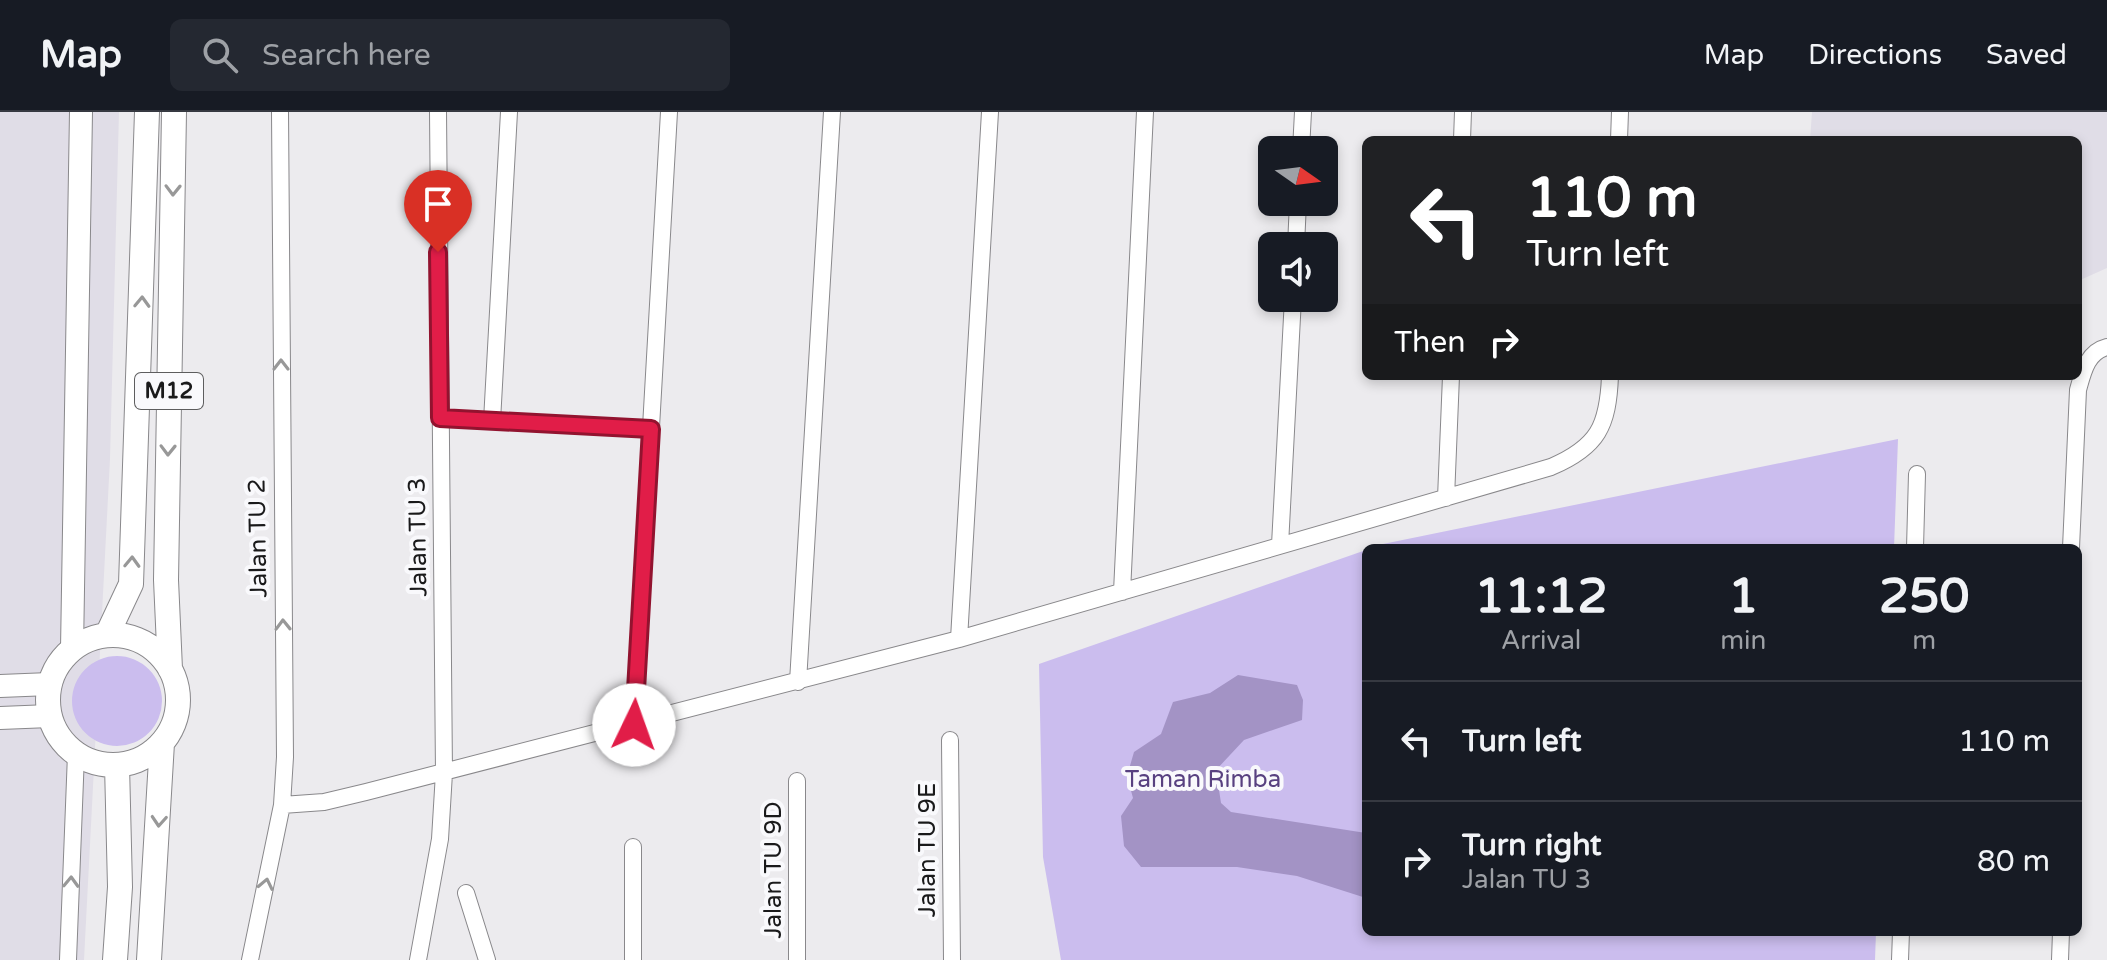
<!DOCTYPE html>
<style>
body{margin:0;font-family:"Varela Round",sans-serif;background:#242831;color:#f1f3f6;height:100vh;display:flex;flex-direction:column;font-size:30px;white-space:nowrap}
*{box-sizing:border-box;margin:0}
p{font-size:26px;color:#9ea1a6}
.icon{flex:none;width:44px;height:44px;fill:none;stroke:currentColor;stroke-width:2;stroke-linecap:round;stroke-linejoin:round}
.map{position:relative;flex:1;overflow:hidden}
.panel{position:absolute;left:1362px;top:432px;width:720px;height:392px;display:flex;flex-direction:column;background:#171b24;border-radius:12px;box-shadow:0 4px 12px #0003}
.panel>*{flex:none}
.top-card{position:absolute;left:1362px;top:24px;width:720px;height:244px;border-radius:12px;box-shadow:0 4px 12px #0003;background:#202124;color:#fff;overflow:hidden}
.needle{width:52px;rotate:104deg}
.tools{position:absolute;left:1258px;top:24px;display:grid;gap:16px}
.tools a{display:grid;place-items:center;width:80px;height:80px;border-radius:12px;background:#171b24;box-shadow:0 4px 12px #0003;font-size:40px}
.pin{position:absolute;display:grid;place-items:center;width:68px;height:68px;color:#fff;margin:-82px -34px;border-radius:50% 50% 50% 0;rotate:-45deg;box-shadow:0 0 8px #0007}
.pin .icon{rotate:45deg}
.me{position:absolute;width:88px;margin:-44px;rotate:3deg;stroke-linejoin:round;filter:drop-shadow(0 0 6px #0008)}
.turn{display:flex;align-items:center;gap:28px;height:168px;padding:0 32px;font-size:36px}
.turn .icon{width:104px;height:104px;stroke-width:2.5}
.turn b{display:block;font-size:56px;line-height:68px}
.then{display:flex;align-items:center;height:76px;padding:0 32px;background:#0003;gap:16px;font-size:30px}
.eta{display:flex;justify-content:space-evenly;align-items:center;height:136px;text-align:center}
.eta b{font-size:48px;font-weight:700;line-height:56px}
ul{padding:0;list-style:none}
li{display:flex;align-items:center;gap:24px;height:120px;padding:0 32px;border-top:2px solid #363941}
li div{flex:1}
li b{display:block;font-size:30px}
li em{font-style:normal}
header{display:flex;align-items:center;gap:48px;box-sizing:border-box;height:112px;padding:0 40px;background:#171b24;border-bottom:2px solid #363941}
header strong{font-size:38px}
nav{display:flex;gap:44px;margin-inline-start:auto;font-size:28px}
.search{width:560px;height:72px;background:#242831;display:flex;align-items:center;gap:20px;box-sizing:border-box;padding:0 28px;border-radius:12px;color:#9ea1a6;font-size:30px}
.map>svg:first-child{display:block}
.built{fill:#e0dde7}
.green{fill:#cbbdee}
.water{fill:#a393c5}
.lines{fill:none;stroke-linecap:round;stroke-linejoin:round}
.street-casing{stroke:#89888b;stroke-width:18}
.secondary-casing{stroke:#89888b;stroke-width:24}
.primary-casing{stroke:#89888b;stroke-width:26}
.street{stroke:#fff;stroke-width:16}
.secondary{stroke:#fff;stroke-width:22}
.primary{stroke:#fff;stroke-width:24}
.oneway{stroke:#989898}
.route-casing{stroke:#92132f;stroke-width:20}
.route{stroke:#e11d48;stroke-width:14}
.labels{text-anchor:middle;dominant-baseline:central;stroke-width:8;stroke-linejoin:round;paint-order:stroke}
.shield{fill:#f9f9fc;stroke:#5d5d5e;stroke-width:2}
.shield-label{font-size:22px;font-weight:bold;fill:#1a1a1b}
.street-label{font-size:24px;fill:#1a1a1b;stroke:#f9f9fc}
.park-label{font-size:24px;fill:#584180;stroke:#f9f9fc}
</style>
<header>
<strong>Map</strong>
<div class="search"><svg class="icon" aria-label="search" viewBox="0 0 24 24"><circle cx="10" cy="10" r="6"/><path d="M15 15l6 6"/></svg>Search here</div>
<nav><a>Map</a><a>Directions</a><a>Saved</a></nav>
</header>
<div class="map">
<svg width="2107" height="848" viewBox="0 0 2107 848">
<rect width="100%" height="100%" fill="#ecebee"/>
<path class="built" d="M0 0H119L110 347 84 848H0Z
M1812 0H2107V156L2078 169V28H1810Z"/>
<path class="green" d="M1898 327 1894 436H1372L1383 432Z
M1366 438V820H1876L1875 848H1061L1043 745 1039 552Z
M72 589a45 45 0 1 1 90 0a45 45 0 1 1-90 0Z"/>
<path class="water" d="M1238 563 1297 573 1303 588 1302 608 1244 628 1216 658 1221 691 1231 700 1366 721V786L1297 764 1237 755H1141L1124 734 1121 704 1133 686 1127 664 1134 640 1161 622 1173 590 1210 581Z"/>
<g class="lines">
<g class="street-casing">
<path id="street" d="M1462 28 1463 0
M1619 28 1620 0
M1301 38 1303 0
M1296 134 1298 90
M440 306 651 317
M492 309 509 0
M1446 386 1451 264
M1280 433 1293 186
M1915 436 1917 362
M2071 436 2078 278C2083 260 2087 240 2107 235
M1122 480 1145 0
M959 527 990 0
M798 570 832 0
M634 613 669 0
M950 628 952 848
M282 693 324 690 366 680 959 527 1551 355C1598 335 1608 314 1610 264
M466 781 487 848
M68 848 76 642
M250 848 282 693 285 645 280 0
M418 848 440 727 444 661 438 0
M633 848V735
M797 848V669
M1900 848 1901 820
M2060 848 2061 820"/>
</g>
<g class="secondary-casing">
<path id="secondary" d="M72 537 81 0
M0 574 50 572
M0 606 50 604"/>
</g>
<g class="primary-casing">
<path id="primary" d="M107 523 131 472 147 0
M48 588a65 65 0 1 1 130 0a65 65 0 1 1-130 0Z
M170 557 166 468 174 0
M115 848 120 775 117 653
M149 848 162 631"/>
</g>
<use href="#street" class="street"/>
<use href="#secondary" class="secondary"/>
<use href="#primary" class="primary"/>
</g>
<defs><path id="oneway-chevron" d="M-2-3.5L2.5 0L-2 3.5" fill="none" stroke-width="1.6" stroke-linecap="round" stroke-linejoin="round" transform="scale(2)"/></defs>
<g class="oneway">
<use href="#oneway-chevron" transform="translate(173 78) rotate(91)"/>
<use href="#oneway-chevron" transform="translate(142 190) rotate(-88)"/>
<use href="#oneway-chevron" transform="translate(281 253) rotate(-90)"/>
<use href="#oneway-chevron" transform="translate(168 338) rotate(91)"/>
<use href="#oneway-chevron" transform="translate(132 450) rotate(-88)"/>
<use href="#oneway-chevron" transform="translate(283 513) rotate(-91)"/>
<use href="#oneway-chevron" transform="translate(159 709) rotate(94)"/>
<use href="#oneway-chevron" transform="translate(71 770) rotate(-88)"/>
<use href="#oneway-chevron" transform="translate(266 772) rotate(-78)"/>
</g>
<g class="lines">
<g class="route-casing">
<path id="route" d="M438 140 440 306 651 317 634 613"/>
</g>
<use href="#route" class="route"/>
</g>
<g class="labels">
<rect class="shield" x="135" y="261" width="68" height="36" rx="6"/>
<g class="shield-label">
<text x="169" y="279">M12</text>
</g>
<g class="street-label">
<text transform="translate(418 425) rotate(-91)">Jalan TU 3</text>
<text transform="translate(258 426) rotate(-91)">Jalan TU 2</text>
<text transform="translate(927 738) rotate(-90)">Jalan TU 9E</text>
<text transform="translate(773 758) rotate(-90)">Jalan TU 9D</text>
</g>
<g class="park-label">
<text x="1203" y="667">Taman Rimba</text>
</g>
</g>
</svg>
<div class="tools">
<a><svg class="needle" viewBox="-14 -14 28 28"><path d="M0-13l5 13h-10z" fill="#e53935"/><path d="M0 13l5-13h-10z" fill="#9ea1a6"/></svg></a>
<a><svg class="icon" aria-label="sound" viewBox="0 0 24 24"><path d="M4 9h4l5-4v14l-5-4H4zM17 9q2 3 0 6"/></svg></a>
</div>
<div class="pin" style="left:438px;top:140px;background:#d93025"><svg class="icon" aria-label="arrive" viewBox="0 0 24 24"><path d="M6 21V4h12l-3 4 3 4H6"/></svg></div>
<svg class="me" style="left:634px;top:613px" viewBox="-20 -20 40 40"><circle r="19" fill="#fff"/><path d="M0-13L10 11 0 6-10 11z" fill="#e11d48"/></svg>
<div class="top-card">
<div class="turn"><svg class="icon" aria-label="left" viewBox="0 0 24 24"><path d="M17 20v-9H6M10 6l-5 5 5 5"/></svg><div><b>110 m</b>Turn left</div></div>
<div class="then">Then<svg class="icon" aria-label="right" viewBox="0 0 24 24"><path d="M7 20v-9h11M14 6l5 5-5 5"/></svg></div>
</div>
<section class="panel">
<div class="eta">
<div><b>11:12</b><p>Arrival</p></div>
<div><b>1</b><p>min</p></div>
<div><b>250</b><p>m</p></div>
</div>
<ul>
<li><svg class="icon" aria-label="left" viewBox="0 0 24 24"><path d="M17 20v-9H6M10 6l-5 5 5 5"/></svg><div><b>Turn left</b></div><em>110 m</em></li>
<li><svg class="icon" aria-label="right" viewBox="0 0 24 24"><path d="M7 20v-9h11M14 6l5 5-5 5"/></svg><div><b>Turn right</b><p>Jalan TU 3</p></div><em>80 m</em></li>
</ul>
</section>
</div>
